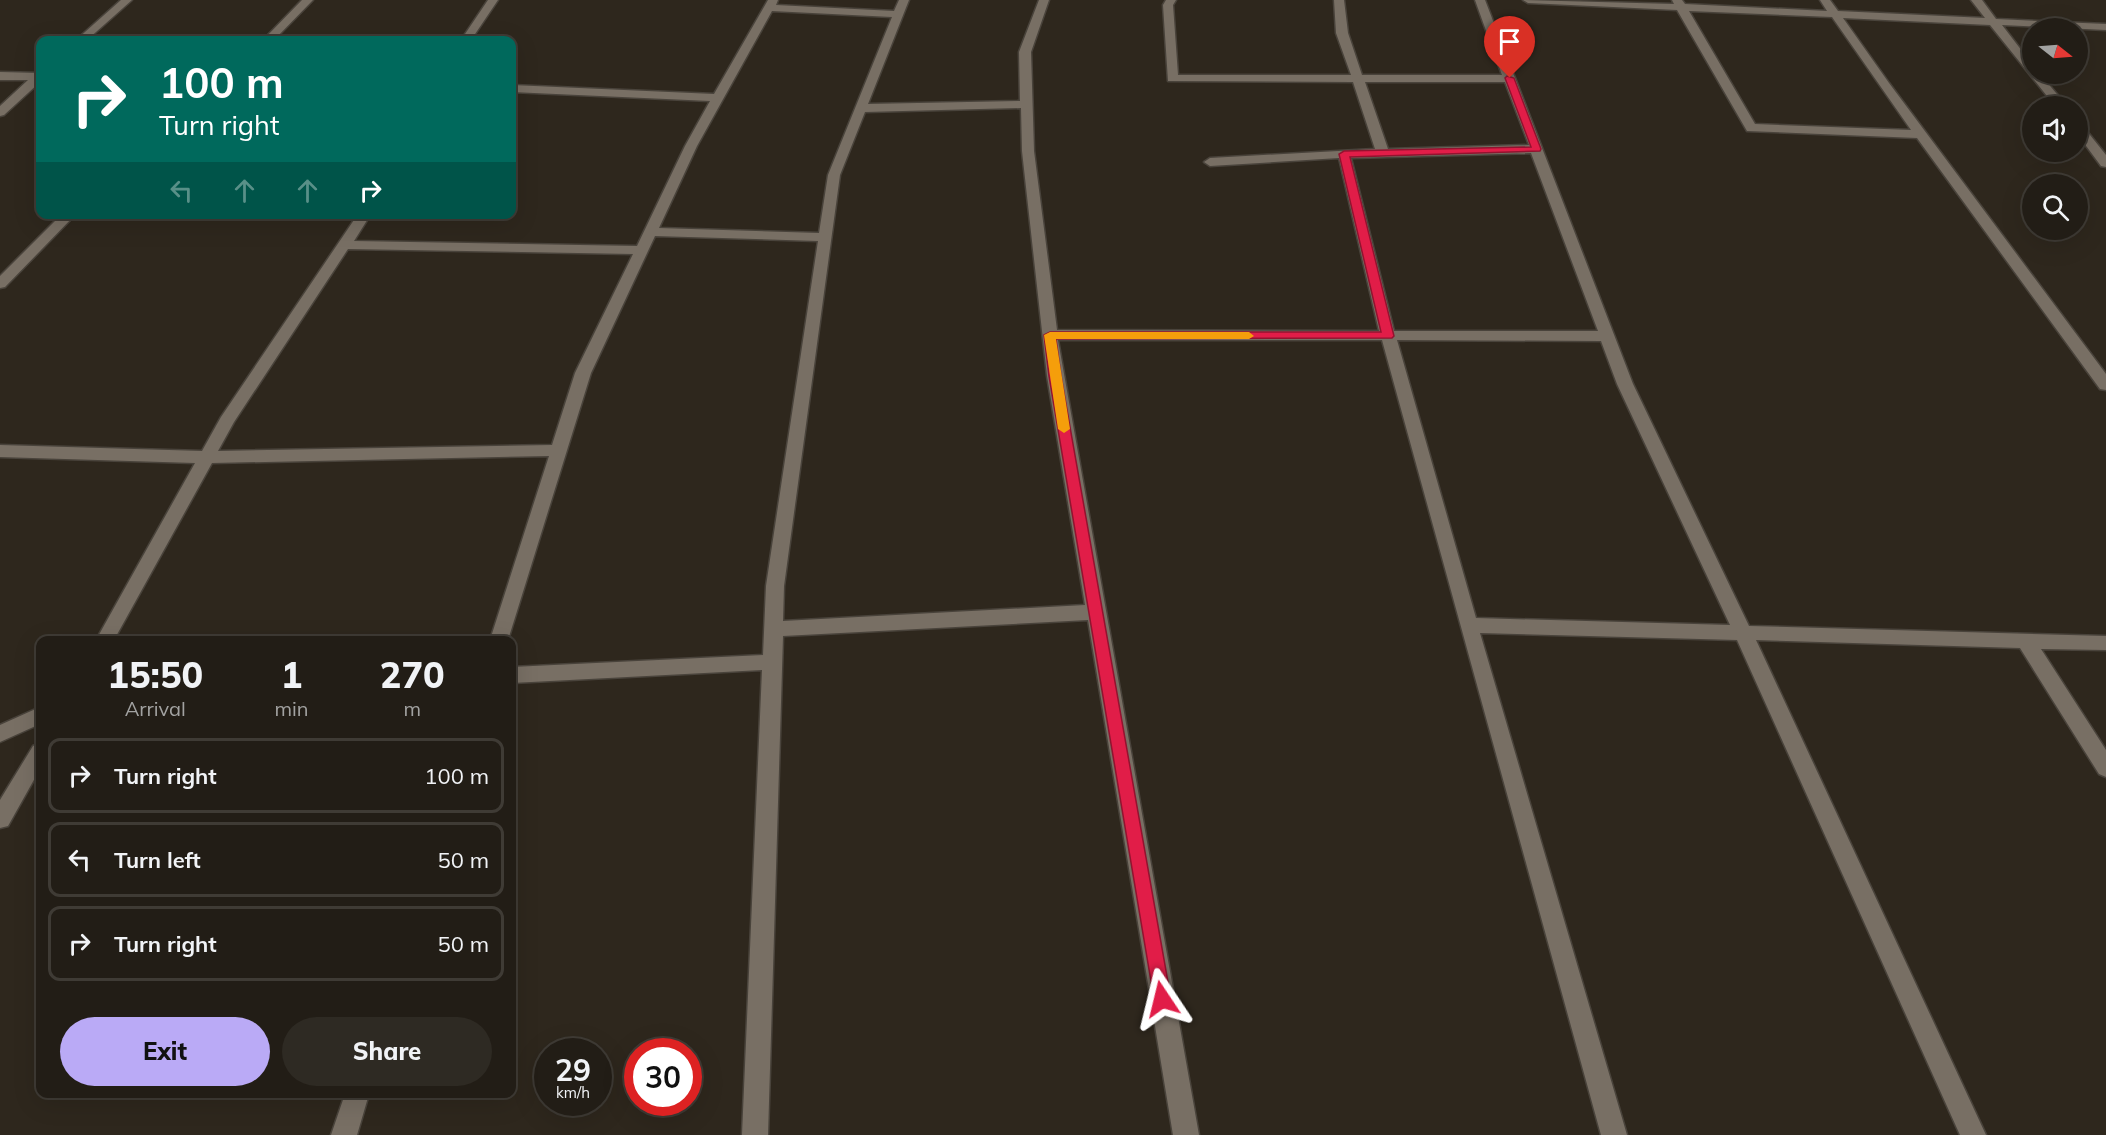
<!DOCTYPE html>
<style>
body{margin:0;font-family:Mulish,sans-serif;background:#2e2a23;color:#f1f3f6;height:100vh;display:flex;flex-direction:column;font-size:22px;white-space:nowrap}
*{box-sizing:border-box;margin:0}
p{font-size:20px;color:#a2a2a1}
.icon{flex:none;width:33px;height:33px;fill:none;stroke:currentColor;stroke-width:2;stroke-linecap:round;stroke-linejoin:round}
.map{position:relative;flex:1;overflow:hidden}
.side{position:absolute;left:36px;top:636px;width:480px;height:462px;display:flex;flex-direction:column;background:#221d16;border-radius:12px;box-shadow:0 6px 24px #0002,0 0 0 2px #3f3b35}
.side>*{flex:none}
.banner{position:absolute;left:36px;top:36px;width:480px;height:183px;border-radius:12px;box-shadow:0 6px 24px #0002,0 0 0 2px #3f3b35;background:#00695c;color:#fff;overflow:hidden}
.needle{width:39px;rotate:107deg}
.fabs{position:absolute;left:2022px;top:18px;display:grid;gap:12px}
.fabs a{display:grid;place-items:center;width:66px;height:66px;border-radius:50%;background:#221d16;box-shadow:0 6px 24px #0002,0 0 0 2px #3f3b35;font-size:30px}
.speed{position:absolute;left:534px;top:1038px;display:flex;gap:12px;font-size:30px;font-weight:700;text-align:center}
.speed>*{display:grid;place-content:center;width:78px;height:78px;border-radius:50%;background:#221d16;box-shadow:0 6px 24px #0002,0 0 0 2px #3f3b35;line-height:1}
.speed small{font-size:15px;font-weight:400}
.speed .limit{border:9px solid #d22;background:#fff;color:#111}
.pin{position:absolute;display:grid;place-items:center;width:51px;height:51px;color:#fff;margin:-62px -26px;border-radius:50% 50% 50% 0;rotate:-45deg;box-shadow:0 0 6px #0007}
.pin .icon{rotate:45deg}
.me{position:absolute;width:66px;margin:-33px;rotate:350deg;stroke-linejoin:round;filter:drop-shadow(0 0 4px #0008)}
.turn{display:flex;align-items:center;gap:21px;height:126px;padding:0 24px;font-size:27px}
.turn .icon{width:78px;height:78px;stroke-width:2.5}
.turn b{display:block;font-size:42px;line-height:51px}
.lanes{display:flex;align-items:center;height:57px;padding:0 24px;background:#0003;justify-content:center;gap:30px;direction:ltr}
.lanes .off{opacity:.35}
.eta{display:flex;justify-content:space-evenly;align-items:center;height:102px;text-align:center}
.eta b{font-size:36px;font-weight:800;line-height:42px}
.primary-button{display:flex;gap:12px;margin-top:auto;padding:12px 24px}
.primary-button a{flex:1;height:69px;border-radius:36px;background:#baaaf6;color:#111;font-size:24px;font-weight:800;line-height:69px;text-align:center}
.primary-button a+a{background:#2e2a23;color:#f1f3f6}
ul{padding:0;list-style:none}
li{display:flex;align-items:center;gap:18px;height:75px;margin:0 12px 9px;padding:0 12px;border:3px solid #3f3b35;border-radius:12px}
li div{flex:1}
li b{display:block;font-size:22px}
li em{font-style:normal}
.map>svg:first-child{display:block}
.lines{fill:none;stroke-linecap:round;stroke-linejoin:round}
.minor-casing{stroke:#49433b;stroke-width:3}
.minor{fill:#786f64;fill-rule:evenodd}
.route{fill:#e11d48;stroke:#92132f;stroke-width:1.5}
.slow{fill:#f59e0b}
</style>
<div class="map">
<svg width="2106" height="1135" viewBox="0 0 2106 1135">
<rect width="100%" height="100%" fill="#2e271d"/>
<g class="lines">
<g class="minor-casing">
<path id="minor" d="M121 0H132L87 40H76Z
M302 0H313L274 40H263Z
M488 0H498L471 40H461Z
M768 0H778L776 5 894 11 899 0H909L868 104 1020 101 1019 52 1039 0H1049L1031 52 1034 151 1057 330 1379 331 1339 158 1210 166 1204 162 1210 158 1375 149 1353 82 1168 81 1163 5 1166 0H1176L1173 5 1178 75H1351L1336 33 1334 0H1344L1348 33 1362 75H1502L1475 0H1485L1633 384 1749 626 2106 636V650L2041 649 2106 750V777L2099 774 2020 648 1756 640 1986 1135H1960L1737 640 1480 633 1627 1135H1601L1382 340H1058L1199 1135H1173L1088 620 783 636 768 1135H742L762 670 512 683V667L763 655 766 586 818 241 655 236 591 373 508 640H490L549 456 212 463 114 640H96L195 463 0 457V445L202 451 221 417 358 214H371L354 241 637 246 685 146 710 101 512 92V85L714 94ZM772 11 892 17 828 175 819 233 659 228 697 146ZM1365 82H1505L1529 145 1388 149ZM1021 108 1022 151 1047 376 1085 605 783 621 784 586 840 175 865 112ZM1531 153 1598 331H1394L1351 158ZM348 249 633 254 575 373 552 445 218 451 234 422ZM1397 340 1601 341 1617 384 1730 625 1476 618Z
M1523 0 1674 4 1672 0H1682L1685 4 1827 11 1820 0H1830L1838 11 1985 18 1971 0H1982L1996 19 2106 24V30L2002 25 2032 64V74H2040L2067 106H2055L1990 25 1843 18 1889 83 2106 374V390L2100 389 1917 138 1747 131 1677 10 1528 3ZM1689 11 1832 17 1911 130 1755 124Z
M0 72 40 73V82L4 115 0 116V106L28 80H0Z
M2078 124 2082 125 2106 155V167L2101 166 2078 135Z
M62 214H76L5 287 0 288V276Z
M40 707V724L0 742V725Z
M40 743V769L8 826 0 828V800L33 746Z
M345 1094H369L357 1135H331Z"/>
</g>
<use href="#minor" class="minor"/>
</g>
<path class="route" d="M1507 76 1514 78 1541 149 1540 151 1350 157 1394 336 1392 338 1056 339 1061 376 1171 999 1169 1005 1162 1007 1156 1005 1154 999 1049 376 1044 335 1050 332H1381L1339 154 1344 151 1531 147 1505 78Z"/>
<path class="slow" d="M1050 332H1249L1254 336 1249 339H1056L1070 429 1064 433 1058 429 1044 335Z"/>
</svg>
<div class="fabs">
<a><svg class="needle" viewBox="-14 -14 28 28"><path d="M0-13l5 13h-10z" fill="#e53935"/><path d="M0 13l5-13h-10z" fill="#a2a2a1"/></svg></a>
<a><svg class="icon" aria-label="sound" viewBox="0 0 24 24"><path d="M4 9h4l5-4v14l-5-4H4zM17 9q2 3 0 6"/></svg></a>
<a><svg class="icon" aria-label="search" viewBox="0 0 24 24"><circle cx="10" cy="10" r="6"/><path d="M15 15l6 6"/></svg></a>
</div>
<div class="speed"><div>29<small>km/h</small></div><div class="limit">30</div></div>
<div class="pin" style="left:1510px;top:78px;background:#d93025"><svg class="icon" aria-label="arrive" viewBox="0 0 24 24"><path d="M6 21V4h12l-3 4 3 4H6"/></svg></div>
<svg class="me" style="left:1162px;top:999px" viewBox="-20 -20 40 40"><path d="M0-17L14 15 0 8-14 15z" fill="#e11d48" stroke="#fff" stroke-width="4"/></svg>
<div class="banner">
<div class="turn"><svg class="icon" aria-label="right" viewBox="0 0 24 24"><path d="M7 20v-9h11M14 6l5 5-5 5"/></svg><div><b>100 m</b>Turn right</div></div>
<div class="lanes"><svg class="icon off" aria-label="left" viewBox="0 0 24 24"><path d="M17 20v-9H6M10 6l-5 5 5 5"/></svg><svg class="icon off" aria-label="ahead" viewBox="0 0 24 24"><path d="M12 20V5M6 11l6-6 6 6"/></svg><svg class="icon off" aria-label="ahead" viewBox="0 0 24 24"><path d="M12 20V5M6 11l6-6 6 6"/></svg><svg class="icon" aria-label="right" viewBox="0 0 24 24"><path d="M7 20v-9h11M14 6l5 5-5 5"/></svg></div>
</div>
<section class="side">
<div class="eta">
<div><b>15:50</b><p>Arrival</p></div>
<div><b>1</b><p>min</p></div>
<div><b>270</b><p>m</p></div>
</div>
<ul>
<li><svg class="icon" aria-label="right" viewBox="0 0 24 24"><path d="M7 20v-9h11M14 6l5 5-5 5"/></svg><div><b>Turn right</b></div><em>100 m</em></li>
<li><svg class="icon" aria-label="left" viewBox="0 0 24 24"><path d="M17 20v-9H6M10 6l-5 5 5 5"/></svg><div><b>Turn left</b></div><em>50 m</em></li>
<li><svg class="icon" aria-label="right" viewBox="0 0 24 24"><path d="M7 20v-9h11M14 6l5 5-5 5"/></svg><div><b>Turn right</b></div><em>50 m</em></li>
</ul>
<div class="primary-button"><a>Exit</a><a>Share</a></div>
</section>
</div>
